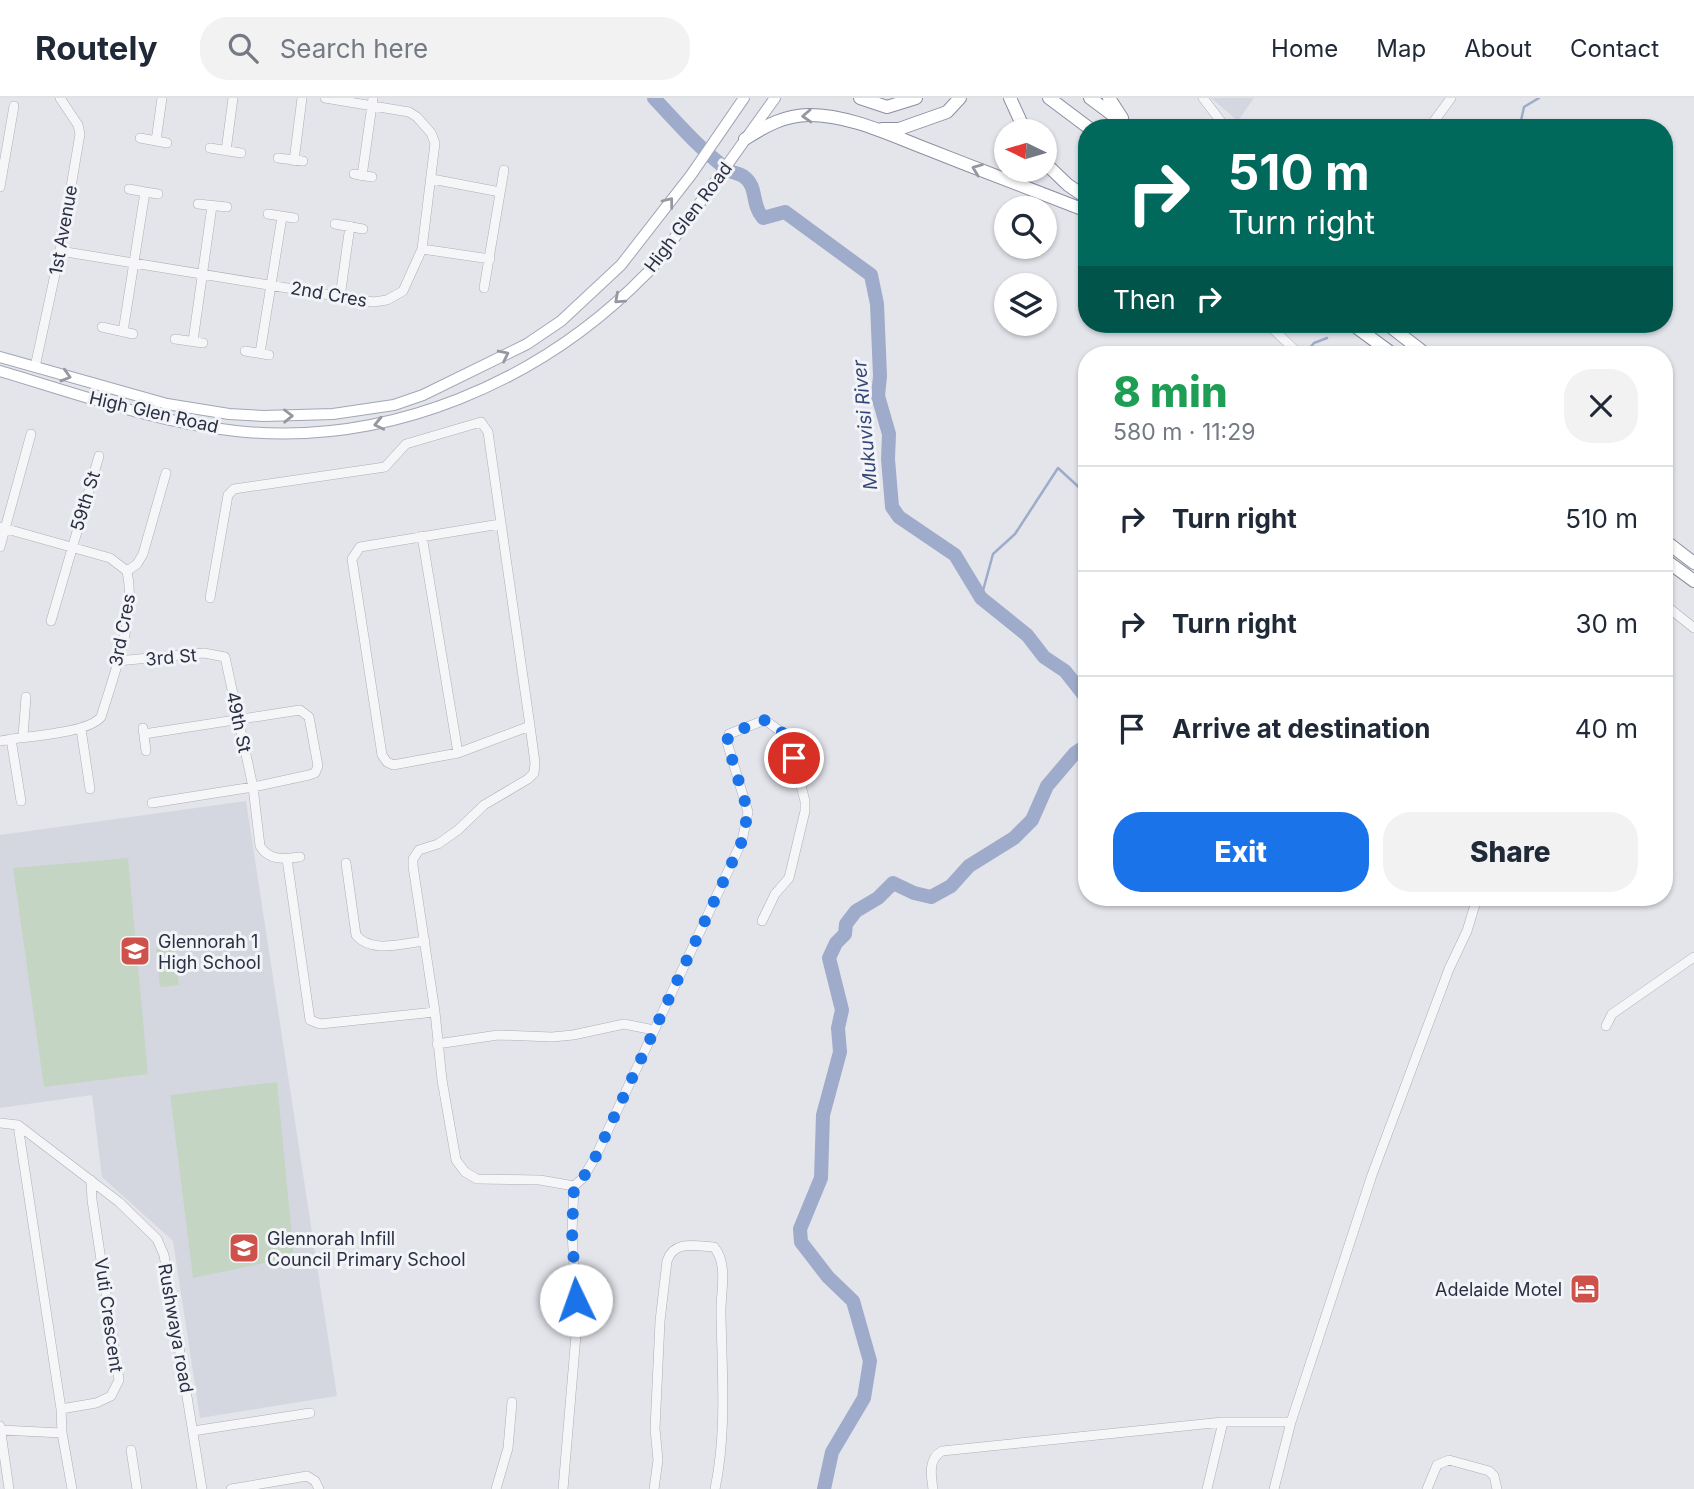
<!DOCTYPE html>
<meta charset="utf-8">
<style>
body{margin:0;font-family:Inter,sans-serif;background:#f2f2f3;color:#1f2937;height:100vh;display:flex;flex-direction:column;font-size:26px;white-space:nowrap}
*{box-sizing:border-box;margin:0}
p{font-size:23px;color:#747a83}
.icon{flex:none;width:38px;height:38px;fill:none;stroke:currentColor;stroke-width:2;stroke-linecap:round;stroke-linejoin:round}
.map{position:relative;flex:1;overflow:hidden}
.drawer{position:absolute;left:1078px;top:248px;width:595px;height:560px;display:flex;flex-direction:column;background:#fff;border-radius:28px;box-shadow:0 2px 5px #0004}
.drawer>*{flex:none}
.hud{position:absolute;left:1078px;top:21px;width:595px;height:214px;border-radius:28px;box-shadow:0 2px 5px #0004;background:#00695c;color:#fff;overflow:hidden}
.needle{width:46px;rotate:275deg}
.fabs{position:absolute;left:994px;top:21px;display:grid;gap:14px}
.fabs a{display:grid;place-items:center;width:63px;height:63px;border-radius:50%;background:#fff;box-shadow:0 2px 5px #0004;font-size:35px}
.pin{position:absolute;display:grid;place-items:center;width:60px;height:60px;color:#fff;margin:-30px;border:4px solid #fff;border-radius:50%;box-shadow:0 2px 7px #0007}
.me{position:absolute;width:77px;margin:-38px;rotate:357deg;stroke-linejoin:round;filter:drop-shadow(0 0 5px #0008)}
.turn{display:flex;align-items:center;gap:24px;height:147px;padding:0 35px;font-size:32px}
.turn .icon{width:91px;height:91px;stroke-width:2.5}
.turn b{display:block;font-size:49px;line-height:60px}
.then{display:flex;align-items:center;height:66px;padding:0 35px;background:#0003;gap:14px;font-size:26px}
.round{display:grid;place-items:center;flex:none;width:74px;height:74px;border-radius:28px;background:#f2f2f3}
.summary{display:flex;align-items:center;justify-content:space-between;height:119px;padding:0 35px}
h1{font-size:42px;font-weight:800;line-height:52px;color:#1e9e55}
.action{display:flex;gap:14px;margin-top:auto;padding:14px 35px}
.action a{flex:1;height:80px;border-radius:28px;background:#1a73e8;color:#fff;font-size:28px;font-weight:800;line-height:80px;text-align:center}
.action a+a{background:#f2f2f3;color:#1f2937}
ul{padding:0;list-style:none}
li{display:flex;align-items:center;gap:21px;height:105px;padding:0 35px;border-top:2px solid #e0e1e3}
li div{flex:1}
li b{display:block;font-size:26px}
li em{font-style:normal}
header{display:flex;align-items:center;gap:42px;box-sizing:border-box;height:98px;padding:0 35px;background:#fff;border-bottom:2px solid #e0e1e3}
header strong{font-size:33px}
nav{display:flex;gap:38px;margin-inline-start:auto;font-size:24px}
.search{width:490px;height:63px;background:#f2f2f3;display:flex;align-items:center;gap:18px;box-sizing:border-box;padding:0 24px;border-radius:28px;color:#747a83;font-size:26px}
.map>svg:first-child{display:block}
.built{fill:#d5d7e0}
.green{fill:#c5d5c4}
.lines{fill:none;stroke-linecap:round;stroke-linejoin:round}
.stream{stroke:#9fabca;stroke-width:2.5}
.river{stroke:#9fabca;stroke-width:14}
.minor-casing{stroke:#acaeb9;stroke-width:10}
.major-casing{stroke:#a2a6b7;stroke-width:12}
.highway-casing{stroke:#8b8fa2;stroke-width:14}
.minor{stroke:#f6f6f9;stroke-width:9}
.major{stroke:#fff;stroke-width:10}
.highway{stroke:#fff;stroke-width:12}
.oneway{stroke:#9597a1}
.route{stroke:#1a73e8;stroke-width:12;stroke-dasharray:0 21.6}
.labels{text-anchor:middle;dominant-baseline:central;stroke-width:6;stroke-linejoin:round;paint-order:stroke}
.street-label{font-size:18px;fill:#2b2f43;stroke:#f3f4f8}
.poi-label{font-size:18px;fill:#2b2f43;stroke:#f3f4f8;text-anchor:start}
.water-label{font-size:19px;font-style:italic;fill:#354577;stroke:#f3f4f8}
</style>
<header>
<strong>Routely</strong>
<div class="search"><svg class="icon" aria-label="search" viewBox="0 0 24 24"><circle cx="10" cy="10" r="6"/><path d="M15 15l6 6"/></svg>Search here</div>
<nav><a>Home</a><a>Map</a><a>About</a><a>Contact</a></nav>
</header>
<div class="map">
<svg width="1694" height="1391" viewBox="0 0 1694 1391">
<rect width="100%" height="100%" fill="#e3e5eb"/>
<path class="built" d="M1211 0H1254L1238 23Z
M246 703 337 1298 200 1320 173 1143 102 1079 92 997 0 1010V737Z"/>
<path class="green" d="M128 760 148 976 44 989 13 770Z
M174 848 179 887 160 889 156 851Z
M277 984 294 1159 193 1180 170 997Z"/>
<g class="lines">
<path class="stream" d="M1515 30 1520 27 1524 9 1539 0
M1304 257 1314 245 1327 240
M981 500 993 456 1015 436 1058 370 1083 393 1087 392"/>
<path class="river" d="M654 0C677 25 700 51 728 72 732 75 738 75 743 78 759 89 750 105 763 120L785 114 871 177 877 206 880 278 878 298 889 336 888 361 892 409 899 419 955 457 981 500 1027 537 1044 559 1065 573 1087 601
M824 1391 832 1354 864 1300 870 1263 853 1203 828 1179 801 1144 800 1131 821 1080 823 1017 840 954 838 930 842 912 829 860 836 845 845 836 846 826 856 813 878 800 893 785 914 795 931 799 951 788 969 768 1014 740 1032 722 1047 688 1075 655 1087 647"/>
<g class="minor-casing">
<path id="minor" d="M1203 0 1226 30
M1429 30 1451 0
M140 40 167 45
M156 43 162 0
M210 50 241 55
M226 53 233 0
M278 60 303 63
M294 63 302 0
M354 76 372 79
M362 78 373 0
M432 81 500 94
M0 89 14 8
M129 91 145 94
M198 106 227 109
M268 116 294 120
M335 126 363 131
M422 151 490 161
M60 153 373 204 387 202 403 193 422 151 435 45 431 35 417 19 409 14 325 0
M484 190 504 72
M340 199 350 128
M1275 226 1271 229 1300 257
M102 229 133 236
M123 234 145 94 158 96
M175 241 203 245
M193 243 212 108
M245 253 269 257
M260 255 282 119
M35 269 60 153 80 36 78 27 60 0
M0 429 110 460 127 473C137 518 114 576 101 619 87 636 24 638 0 643
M422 438 458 655
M0 449 31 336
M127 473 137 466 143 456 166 375
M210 500 228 397 234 391 385 369 406 346 481 324 488 334 530 628 458 655 393 667 387 664 382 657 352 461 360 449 500 426
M1664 506 1694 530
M51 523 99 358
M117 563 204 555 225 559 253 689 260 748C269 763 284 761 300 759
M530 628 535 665 534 675 528 681 484 707 458 732 438 746 419 752 413 761V768L435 914 442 982 456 1062 465 1074 477 1081 540 1082 574 1088
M143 630 146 653
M81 631 90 691
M144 636 300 612 309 619 318 668 315 675 309 677 253 689 152 705
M23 638 26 599
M11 641 21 703
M287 761 310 922 320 926 435 914
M346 765 356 837C371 856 404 845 425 843
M1606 928 1612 916 1694 859
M437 946 498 937 552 939 573 937 624 926 654 932
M0 1025 18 1027 119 1104 157 1141 164 1157 202 1391
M18 1027 61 1311 62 1335 72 1391
M61 1311 96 1305 111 1298 119 1282 92 1102 91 1082
M0 1328 9 1391
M1 1332 62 1335
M193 1333 310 1315
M131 1352 137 1391
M231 1391 307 1378 315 1383 319 1391
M496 1391 508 1350 512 1304
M563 1391 577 1225 572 1134 574 1088 583 1080 596 1058 742 743 748 714 727 644 729 636 765 622 788 639 805 703V713L789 780 775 796 762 823
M654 1391 658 1362 655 1331 660 1223 667 1163C674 1142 695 1148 714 1149 729 1167 720 1195 721 1217 722 1276 727 1333 715 1391
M933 1391C931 1377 928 1361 942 1353L1223 1324H1291
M1207 1391 1223 1324
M1274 1391 1291 1324 1372 1077 1449 871 1467 833 1477 800
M1427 1391 1437 1367 1449 1362 1489 1373 1494 1378 1497 1391"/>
</g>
<g class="major-casing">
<path id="major" d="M0 259 167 306 229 316 264 318 333 316 394 307 423 297 527 246 561 223 621 167 691 77 744 0
M0 273C77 296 155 324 236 333 389 349 541 284 647 175 662 161 673 141 685 125 716 84 745 41 775 0"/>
</g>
<g class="highway-casing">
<path id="highway" d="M860 0 887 9 916 0
M1010 0 1025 33
M1049 0 1089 30
M1090 0 1130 30
M1109 0 1122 20
M882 31H899L947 14 960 0
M745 41C765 28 785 17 809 17 850 17 890 37 927 51 980 72 1033 92 1087 113
M1045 65 1068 87 1087 100
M1352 226 1394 257
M1387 226 1427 257
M1664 442 1694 465
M1664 461 1694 483"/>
</g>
<use href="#minor" class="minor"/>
<use href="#major" class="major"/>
<use href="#highway" class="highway"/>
</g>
<defs><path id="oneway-chevron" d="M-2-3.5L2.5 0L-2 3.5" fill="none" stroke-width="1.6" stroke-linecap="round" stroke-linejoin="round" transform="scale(1.75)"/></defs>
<g class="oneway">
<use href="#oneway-chevron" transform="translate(807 18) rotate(177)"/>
<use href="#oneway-chevron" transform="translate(977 71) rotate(-159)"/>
<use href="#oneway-chevron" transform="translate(669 104) rotate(-52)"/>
<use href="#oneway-chevron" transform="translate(619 201) rotate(138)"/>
<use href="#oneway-chevron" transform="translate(504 257) rotate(-26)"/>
<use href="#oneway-chevron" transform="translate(66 278) rotate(16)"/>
<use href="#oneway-chevron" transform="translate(288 318) rotate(-1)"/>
<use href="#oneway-chevron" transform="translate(379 326) rotate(167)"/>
</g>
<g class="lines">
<path class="route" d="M576 1202 572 1134 574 1088 583 1080 596 1058 742 743 748 714 727 644 729 636 765 622 788 639 794 660"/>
</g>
<defs>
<g id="school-square" transform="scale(1.575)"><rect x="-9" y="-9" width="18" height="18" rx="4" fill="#ce524a" stroke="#f3f4f8"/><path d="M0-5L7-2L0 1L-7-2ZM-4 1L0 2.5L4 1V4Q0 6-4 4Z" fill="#fff"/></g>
<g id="hotel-square" transform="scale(1.575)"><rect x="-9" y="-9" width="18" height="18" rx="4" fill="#ce524a" stroke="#f3f4f8"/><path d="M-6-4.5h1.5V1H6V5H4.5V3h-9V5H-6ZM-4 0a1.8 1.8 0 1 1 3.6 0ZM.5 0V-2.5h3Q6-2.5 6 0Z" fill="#fff"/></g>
</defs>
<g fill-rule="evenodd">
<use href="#school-square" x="135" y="853"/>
<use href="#school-square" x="244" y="1150"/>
<use href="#hotel-square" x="1585" y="1191"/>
</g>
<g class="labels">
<g class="street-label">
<text transform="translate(688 119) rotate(-53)">High Glen Road</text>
<text transform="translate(63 132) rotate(-80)">1st Avenue</text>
<text transform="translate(329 196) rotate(10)">2nd Cres</text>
<text transform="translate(154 314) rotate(13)">High Glen Road</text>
<text transform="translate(85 403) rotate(-73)">59th St</text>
<text transform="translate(122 532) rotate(-79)">3rd Cres</text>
<text transform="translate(171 559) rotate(-5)">3rd St</text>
<text transform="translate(239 624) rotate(78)">49th St</text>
<text transform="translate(109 1217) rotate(82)">Vuti Crescent</text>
<text transform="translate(176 1230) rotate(80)">Rushwaya road</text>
</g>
<g class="poi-label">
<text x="158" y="843">Glennorah 1<tspan x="158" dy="21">High School</tspan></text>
<text x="267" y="1140">Glennorah Infill<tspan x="267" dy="21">Council Primary School</tspan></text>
<text x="1562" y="1191" text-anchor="end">Adelaide Motel</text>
</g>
<g class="water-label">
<text transform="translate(865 327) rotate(-95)">Mukuvisi River</text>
</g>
</g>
</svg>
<div class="fabs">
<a><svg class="needle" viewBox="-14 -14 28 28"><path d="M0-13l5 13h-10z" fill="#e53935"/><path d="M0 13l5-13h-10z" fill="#747a83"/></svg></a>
<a><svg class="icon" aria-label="search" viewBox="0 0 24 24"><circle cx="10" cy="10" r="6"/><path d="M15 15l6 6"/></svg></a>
<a><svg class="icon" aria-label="layers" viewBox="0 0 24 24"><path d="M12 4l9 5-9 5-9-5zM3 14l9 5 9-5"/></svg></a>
</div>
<div class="pin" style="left:794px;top:660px;background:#d93025"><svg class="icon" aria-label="arrive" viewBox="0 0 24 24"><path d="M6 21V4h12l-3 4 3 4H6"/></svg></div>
<svg class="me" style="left:576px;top:1202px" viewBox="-20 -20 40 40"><circle r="19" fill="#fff"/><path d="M0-13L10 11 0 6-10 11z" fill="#1a73e8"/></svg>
<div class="hud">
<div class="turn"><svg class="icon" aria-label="right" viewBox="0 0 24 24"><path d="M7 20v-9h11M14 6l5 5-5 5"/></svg><div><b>510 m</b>Turn right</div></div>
<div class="then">Then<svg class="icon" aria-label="right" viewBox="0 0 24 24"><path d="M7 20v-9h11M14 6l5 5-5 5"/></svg></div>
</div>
<section class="drawer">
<div class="summary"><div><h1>8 min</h1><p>580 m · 11:29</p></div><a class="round"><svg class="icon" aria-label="close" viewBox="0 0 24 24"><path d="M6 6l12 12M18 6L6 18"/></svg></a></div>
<ul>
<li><svg class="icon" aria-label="right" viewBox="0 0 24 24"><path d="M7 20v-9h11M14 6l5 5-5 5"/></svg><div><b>Turn right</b></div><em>510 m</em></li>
<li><svg class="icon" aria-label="right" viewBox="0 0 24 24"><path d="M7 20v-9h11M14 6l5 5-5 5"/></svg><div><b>Turn right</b></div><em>30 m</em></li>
<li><svg class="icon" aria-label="arrive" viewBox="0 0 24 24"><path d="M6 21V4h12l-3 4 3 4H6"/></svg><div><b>Arrive at destination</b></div><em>40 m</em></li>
</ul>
<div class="action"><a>Exit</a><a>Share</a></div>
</section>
</div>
